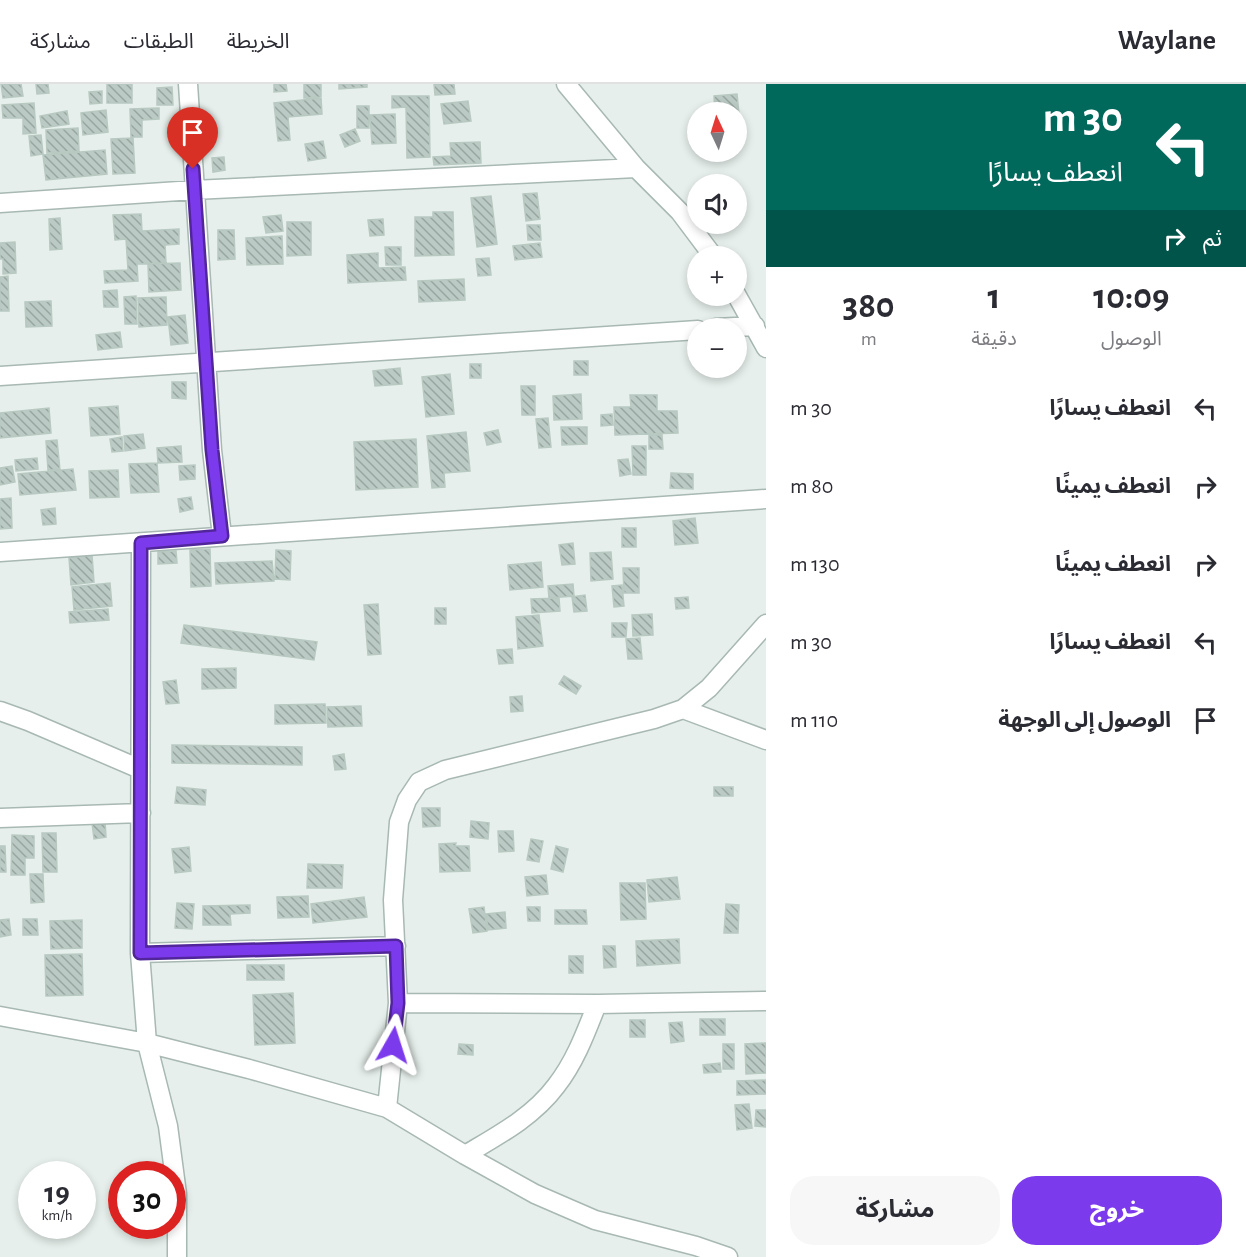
<!DOCTYPE html>
<html lang="ar">
<meta charset="utf-8">
<style>
body{margin:0;font-family:"Alegreya Sans","Noto Sans Arabic",sans-serif;background:#f7f7f7;color:#2b2b33;direction:rtl;height:100vh;display:flex;flex-direction:column;font-size:22px;white-space:nowrap}
*{box-sizing:border-box;margin:0}
p{font-size:20px;color:#7c7c81}
.icon{flex:none;width:33px;height:33px;fill:none;stroke:currentColor;stroke-width:2;stroke-linecap:round;stroke-linejoin:round}
.map{position:relative;flex:1;overflow:hidden;direction:ltr}
.drawer{display:flex;flex-direction:column;background:#fff;width:480px}
.drawer>*{flex:none}
.hud{background:#00695c;color:#fff;overflow:hidden}
.needle{width:39px;rotate:356deg}
.buttons{position:absolute;left:687px;top:18px;display:grid;gap:12px}
.buttons a{display:grid;place-items:center;width:60px;height:60px;border-radius:50%;background:#fff;box-shadow:0 3px 9px #0003;font-size:30px}
.speed{position:absolute;left:18px;top:1077px;display:flex;gap:12px;font-size:30px;font-weight:700;text-align:center}
.speed>*{display:grid;place-content:center;width:78px;height:78px;border-radius:50%;background:#fff;box-shadow:0 3px 9px #0003;line-height:1}
.speed small{font-size:15px;font-weight:400}
.speed .limit{border:9px solid #d22;background:#fff;color:#111}
.pin{position:absolute;display:grid;place-items:center;width:51px;height:51px;color:#fff;margin:-62px -26px;border-radius:50% 50% 50% 0;rotate:-45deg;box-shadow:0 0 6px #0007}
.pin .icon{rotate:45deg}
.me{position:absolute;width:66px;margin:-33px;rotate:6deg;stroke-linejoin:round;filter:drop-shadow(0 0 4px #0008)}
.turn{display:flex;align-items:center;gap:21px;height:126px;padding:0 24px;font-size:27px}
.turn .icon{width:78px;height:78px;stroke-width:2.5}
.turn b{display:block;font-size:42px;line-height:51px}
.then{display:flex;align-items:center;height:57px;padding:0 24px;background:#0003;gap:12px;font-size:22px}
.eta{display:flex;justify-content:space-evenly;align-items:center;height:102px;text-align:center}
.eta b{font-size:36px;font-weight:700;line-height:42px}
.cta{display:flex;gap:12px;margin-top:auto;padding:12px 24px}
.cta a{flex:1;height:69px;border-radius:24px;background:#7c3aed;color:#fff;font-size:24px;font-weight:700;line-height:69px;text-align:center}
.cta a+a{background:#f7f7f7;color:#2b2b33}
ul{padding:0;list-style:none}
li{display:flex;align-items:center;gap:18px;height:78px;padding:0 24px}
li div{flex:1}
li b{display:block;font-size:22px}
li em{font-style:normal}
header{display:flex;align-items:center;gap:36px;box-sizing:border-box;height:84px;padding:0 30px;background:#fff;border-bottom:2px solid #e1e1e2}
header strong{font-size:28px}
nav{display:flex;gap:33px;margin-inline-start:auto;font-size:21px}
main{display:flex;flex:1;min-height:0}
.map>svg:first-child{display:block}
.building{fill:url(#building-back-hatch);stroke:#b8c9c2;stroke-width:1.5}
.lines{fill:none;stroke-linecap:round;stroke-linejoin:round}
.minor-casing{stroke:#a8b8b2;stroke-width:21}
.minor{stroke:#fff;stroke-width:18}
.route-casing{stroke:#51269a;stroke-width:15}
.route{stroke:#7c3aed;stroke-width:10}
</style>
<header>
<strong>Waylane</strong>
<nav><a>الخريطة</a><a>الطبقات</a><a>مشاركة</a></nav>
</header>
<main>
<section class="drawer">
<div class="hud">
<div class="turn"><svg class="icon" aria-label="left" viewBox="0 0 24 24"><path d="M17 20v-9H6M10 6l-5 5 5 5"/></svg><div><b>30 m</b>انعطف يسارًا</div></div>
<div class="then">ثم<svg class="icon" aria-label="right" viewBox="0 0 24 24"><path d="M7 20v-9h11M14 6l5 5-5 5"/></svg></div>
</div>
<div class="eta">
<div><b>10:09</b><p>الوصول</p></div>
<div><b>1</b><p>دقيقة</p></div>
<div><b>380</b><p>m</p></div>
</div>
<ul>
<li><svg class="icon" aria-label="left" viewBox="0 0 24 24"><path d="M17 20v-9H6M10 6l-5 5 5 5"/></svg><div><b>انعطف يسارًا</b></div><em>30 m</em></li>
<li><svg class="icon" aria-label="right" viewBox="0 0 24 24"><path d="M7 20v-9h11M14 6l5 5-5 5"/></svg><div><b>انعطف يمينًا</b></div><em>80 m</em></li>
<li><svg class="icon" aria-label="right" viewBox="0 0 24 24"><path d="M7 20v-9h11M14 6l5 5-5 5"/></svg><div><b>انعطف يمينًا</b></div><em>130 m</em></li>
<li><svg class="icon" aria-label="left" viewBox="0 0 24 24"><path d="M17 20v-9H6M10 6l-5 5 5 5"/></svg><div><b>انعطف يسارًا</b></div><em>30 m</em></li>
<li><svg class="icon" aria-label="arrive" viewBox="0 0 24 24"><path d="M6 21V4h12l-3 4 3 4H6"/></svg><div><b>الوصول إلى الوجهة</b></div><em>110 m</em></li>
</ul>
<div class="cta"><a>خروج</a><a>مشاركة</a></div>
</section>
<div class="map">
<svg width="766" height="1173" viewBox="0 0 766 1173">
<defs>
<pattern id="building-back-hatch" width="6" height="6" patternUnits="userSpaceOnUse" patternTransform="scale(1.5)"><rect width="6" height="6" fill="#bbcac4"/><path d="M-1 5l2 2M0 0l6 6M5-1l2 2" fill="none" stroke="#98a6a0"/></pattern>
</defs>
<rect width="100%" height="100%" fill="#e6efeb"/>
<path class="building" d="M1 0H21L23 12 3 14Z
M36 0H48L49 9 37 10Z
M107 0H132V19H107Z
M274 0H286L287 7 274 8Z
M304 0H321V13L304 14Z
M339 0H367V3L339 5Z
M434 0H454L455 10 435 11Z
M172 3 173 21H157V4Z
M102 7V19L90 20 89 8Z
M737 10 740 40H736V28H706H715L714 12Z
M392 12H429L430 73 407 74 406 23 392 24Z
M321 14 322 30 288 33 290 56 278 57 274 19Z
M468 17 471 37 444 40 441 20Z
M34 19 36 49 23 50V34H3L2 21Z
M357 22H369V44H357Z
M159 24V35L142 36V53H131L130 25Z
M106 26 108 48 83 51 81 29Z
M67 27 69 40 42 44 40 32Z
M395 30 396 59 372 60 370 31Z
M78 44 79 67 47 69 46 46Z
M355 45 360 57 345 63 340 51Z
M41 51 43 70 31 72 29 52Z
M133 54 135 89 113 90 111 55Z
M323 57 326 74 308 77 305 60Z
M480 58 481 79 434 81 433 73 451 72 450 59Z
M105 66 107 90 46 96 43 71Z
M224 73 225 86 213 88 212 74Z
M537 109 540 135 526 137 523 110Z
M491 112 497 160 477 163 471 114Z
M433 128H453L454 171 415 172V133H433Z
M141 130 142 147 179 145V160L165 161 166 179 137 180 138 197 105 199 104 187 128 186 126 155 115 156 113 131Z
M281 131 283 147 266 149 263 133Z
M60 134 62 165 50 166 49 135Z
M383 135 384 151 370 152 368 136Z
M287 138H311V171L287 172Z
M527 141H540L541 156H528Z
M218 146H234L235 175 218 176Z
M282 152 283 180 247 181 246 154Z
M15 158 16 189 3 190V175H0V159Z
M540 159 542 173 515 176 513 162Z
M385 163H401V181H386Z
M378 169V184L405 183 406 196 348 199 347 171Z
M489 174 491 191 478 192 476 175Z
M180 179 181 206 149 208 148 180Z
M8 192 9 227H0V193Z
M464 195 465 216 419 218 418 197Z
M117 206 118 223H104L103 207Z
M136 212 137 240H125L124 213Z
M166 213 167 241 139 243 138 214Z
M51 217 52 242 26 243 25 218Z
M185 231 188 259 171 261 168 233Z
M120 248 122 263 98 266 96 251Z
M574 277H588V291H574Z
M470 280H481V294H470Z
M400 284 402 300 375 302 373 287Z
M450 290 454 330 426 333 422 293Z
M172 298H186V315L172 314Z
M521 302H535V331H522Z
M581 310 582 335 554 336 553 312Z
M630 311H657V327H677L678 349 615 351 614 323H631Z
M118 322 120 350 91 352 89 324Z
M49 324 51 349 0 354V329Z
M612 330 613 341 601 342V331Z
M548 334 551 363 539 364 536 335Z
M561 343H587V360L562 361Z
M498 346 501 358 487 361 484 349Z
M466 348 470 387 444 389 445 403 432 404 427 352Z
M143 350 145 364 125 367 124 352Z
M649 351H662L663 365H649Z
M122 353 123 367 112 368 110 355Z
M416 355 418 403 356 406 354 358Z
M57 356 60 386H48L46 357Z
M181 362 182 378 158 379 157 364Z
M632 362H646V391H633Z
M37 374 38 385 16 387 15 376Z
M628 375 631 390 620 392 618 376Z
M157 379 159 408 131 409 129 380Z
M195 381V395L180 396 179 382Z
M12 382 15 398 0 401V384Z
M73 385 76 406 20 411 18 390Z
M118 386 119 413 90 414 89 387Z
M671 389 693 390V405L670 404Z
M191 413 193 425 180 428 178 415Z
M11 414 12 444 0 445V415Z
M55 424 56 440 43 441 41 426Z
M695 434 698 459 675 461 673 437Z
M622 444H636V463H622Z
M573 459 575 480 562 481 559 461Z
M210 465 211 502 191 503 190 466Z
M276 466 291 467 290 496 275 495Z
M176 467 177 479 158 480V468Z
M611 468 613 495 591 497 590 469Z
M92 471 94 498 71 501 69 474Z
M272 477 274 497 216 500 215 479Z
M541 478 543 503 510 506 508 481Z
M623 484H639V509H624Z
M110 499 112 522 74 526 72 503Z
M573 500 574 512 549 514 548 502Z
M622 501 624 522 614 523 612 502Z
M585 511 587 527 574 528 572 513Z
M688 513 689 524 676 525 675 514Z
M559 514 560 527 532 529 531 515Z
M378 520 381 570 368 571 364 521Z
M435 524H446V540H435Z
M108 525 109 536 70 539 69 528Z
M652 530 653 551 633 552 632 531Z
M539 531 543 562 518 565 516 533Z
M612 539H627L626 553H612Z
M184 541 317 558 314 576 181 559Z
M640 554 642 575H628L626 555Z
M512 565 513 579 499 580 497 566Z
M236 584V604L202 605V585Z
M564 592 581 602 576 610 559 600Z
M176 596 179 619 166 620 163 598Z
M522 612 523 627 511 628 510 613Z
M325 620 326 639 275 640V621Z
M361 622 362 642 328 643 327 623Z
M172 661 302 663V681L172 679Z
M344 670 346 685 335 686 333 672Z
M177 703 206 706 205 721 175 719Z
M714 703H733V712H714Z
M422 724H440V742L423 743Z
M105 737 106 753 94 755 92 739Z
M471 737 489 739 488 755 470 753Z
M498 747H513L514 767 499 768Z
M42 749H56L57 788H43Z
M12 751 34 752V774H25V791H11Z
M531 755 543 757 539 778 527 776Z
M456 759 455 762H469L470 787 440 788 439 760Z
M0 762H5L6 788H0Z
M556 762 568 765 563 788 551 785Z
M189 763 191 787 175 789 172 765Z
M308 780 343 781 342 804H307Z
M30 790H43L44 818 31 819Z
M546 791 548 810 527 812 525 793Z
M677 793 680 815 649 818 647 796Z
M620 799H645L646 835 621 836Z
M308 812 309 833 278 834 277 813Z
M364 813 367 833 313 839 311 820Z
M177 819 194 820 192 845 175 844Z
M726 820 739 821 738 849H724Z
M250 821V829L230 830 231 841H203V822Z
M484 823 487 847 473 849 469 825Z
M527 823H540V837H528Z
M555 826H586L587 840H555Z
M505 828 506 844 488 846 486 830Z
M9 835 11 851 0 853V836Z
M23 835H37L38 851H23Z
M82 836V864L51 865 50 837Z
M679 855 680 879 637 882 636 857Z
M603 862H615L616 883 604 884Z
M82 870 83 911 46 912 45 871Z
M569 872H583V889H569Z
M247 881H284V896H247Z
M293 909 295 959 255 961 253 911Z
M700 935H725V951H700Z
M630 936H645V953H630Z
M682 938 684 957 671 959 669 939Z
M766 959V989L746 990 745 960Z
M459 960 473 961V971L458 970Z
M723 960H734V985H723Z
M720 979 721 988 704 989 703 981Z
M766 996V1010L737 1011V997Z
M749 1020 752 1044 737 1046 735 1021Z
M756 1026H766V1043L755 1042Z"/>
<g class="lines">
<g class="minor-casing">
<path id="minor" d="M188 0 212 366 222 452
M566 0 636 84 680 128 713 172
M0 119 194 106 636 84
M736 210 766 264
M715 244 755 242
M0 292 698 246
M141 459 140 869 147 959 168 1042 177 1110V1173
M0 468 766 415
M683 625 766 656
M0 627 28 637 140 685
M0 734 141 729
M140 869 396 862
M398 919 597 920 766 917
M0 932 147 959 249 985 387 1024 465 1071 535 1110 595 1136 696 1162 728 1173
M387 1024 398 919 393 816 399 738 407 716 419 698 445 686 654 635 683 625 709 604 766 540
M465 1071C497 1052 533 1033 556 1002 575 978 586 948 597 920"/>
</g>
<use href="#minor" class="minor"/>
</g>
<g class="lines">
<g class="route-casing">
<path id="route" d="M193 85 212 366 222 452 141 459 140 869 396 862 398 919 393 961"/>
</g>
<use href="#route" class="route"/>
</g>
</svg>
<div class="buttons">
<a><svg class="needle" viewBox="-14 -14 28 28"><path d="M0-13l5 13h-10z" fill="#e53935"/><path d="M0 13l5-13h-10z" fill="#7c7c81"/></svg></a>
<a><svg class="icon" aria-label="sound" viewBox="0 0 24 24"><path d="M4 9h4l5-4v14l-5-4H4zM17 9q2 3 0 6"/></svg></a>
<a>+</a>
<a>−</a>
</div>
<div class="speed"><div>19<small>km/h</small></div><div class="limit">30</div></div>
<div class="pin" style="left:193px;top:85px;background:#d93025"><svg class="icon" aria-label="arrive" viewBox="0 0 24 24"><path d="M6 21V4h12l-3 4 3 4H6"/></svg></div>
<svg class="me" style="left:393px;top:961px" viewBox="-20 -20 40 40"><path d="M0-17L14 15 0 8-14 15z" fill="#7c3aed" stroke="#fff" stroke-width="4"/></svg>
</div>
</main>
